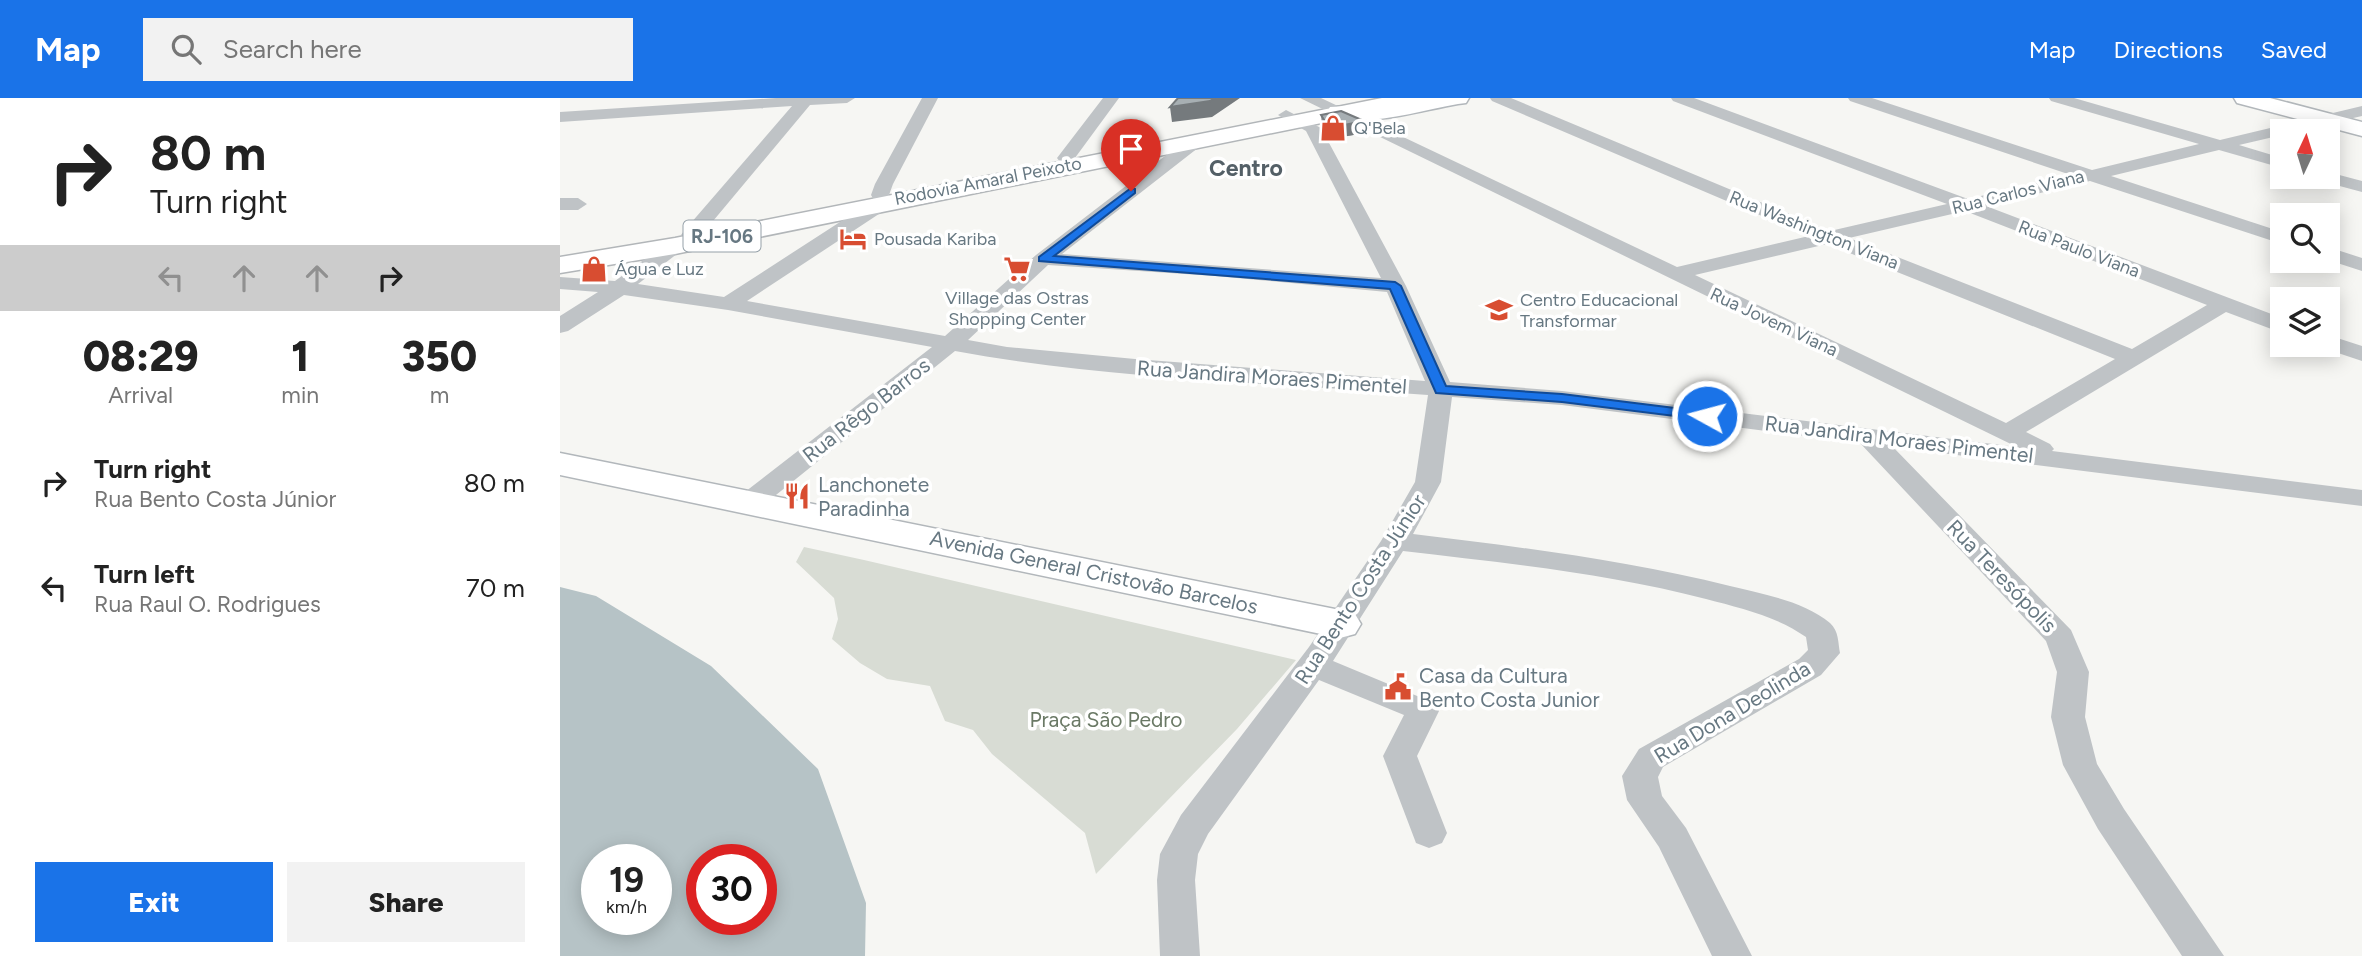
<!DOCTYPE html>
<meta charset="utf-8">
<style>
body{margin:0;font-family:Figtree,sans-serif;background:#f2f2f2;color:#222;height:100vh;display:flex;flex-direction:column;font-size:26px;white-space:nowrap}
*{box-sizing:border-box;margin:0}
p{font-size:23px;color:#767676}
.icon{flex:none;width:38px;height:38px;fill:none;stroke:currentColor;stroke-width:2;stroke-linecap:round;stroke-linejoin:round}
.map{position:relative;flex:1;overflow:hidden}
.details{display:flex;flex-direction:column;background:#fff;width:560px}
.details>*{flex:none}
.guide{background:#fff;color:#222;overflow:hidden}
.needle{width:46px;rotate:4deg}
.buttons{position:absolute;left:1710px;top:21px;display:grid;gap:14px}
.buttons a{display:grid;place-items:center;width:70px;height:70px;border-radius:0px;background:#fff;box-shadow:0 4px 18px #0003;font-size:35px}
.speed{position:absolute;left:21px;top:746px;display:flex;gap:14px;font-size:35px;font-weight:700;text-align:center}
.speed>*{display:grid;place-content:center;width:91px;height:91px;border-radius:50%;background:#fff;box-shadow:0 4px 18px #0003;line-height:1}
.speed small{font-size:18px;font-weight:400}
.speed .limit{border:10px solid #d22;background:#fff;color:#111}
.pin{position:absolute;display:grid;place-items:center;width:60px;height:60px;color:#fff;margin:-72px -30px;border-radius:50% 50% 50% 0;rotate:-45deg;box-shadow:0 0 7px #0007}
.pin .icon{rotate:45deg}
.me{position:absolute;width:77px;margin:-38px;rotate:277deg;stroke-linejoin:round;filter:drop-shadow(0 0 5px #0008)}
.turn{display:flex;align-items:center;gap:24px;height:147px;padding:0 35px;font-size:32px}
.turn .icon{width:91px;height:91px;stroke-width:2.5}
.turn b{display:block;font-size:49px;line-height:60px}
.lanes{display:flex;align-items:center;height:66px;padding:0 35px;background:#0003;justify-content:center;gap:35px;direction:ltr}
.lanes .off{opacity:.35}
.eta{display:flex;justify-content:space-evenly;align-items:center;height:119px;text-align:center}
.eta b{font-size:42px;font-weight:800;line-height:49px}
.action{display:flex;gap:14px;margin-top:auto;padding:14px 35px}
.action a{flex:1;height:80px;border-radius:0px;background:#1a73e8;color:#fff;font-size:28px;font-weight:800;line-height:80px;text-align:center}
.action a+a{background:#f2f2f2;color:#222}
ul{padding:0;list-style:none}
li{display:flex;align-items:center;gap:21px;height:105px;padding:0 35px}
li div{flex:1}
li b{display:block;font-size:26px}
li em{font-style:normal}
header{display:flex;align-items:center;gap:42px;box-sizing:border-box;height:98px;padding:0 35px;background:#1a73e8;color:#fff}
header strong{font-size:33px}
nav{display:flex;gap:38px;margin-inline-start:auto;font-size:24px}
.search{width:490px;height:63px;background:#f2f2f2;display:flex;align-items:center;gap:18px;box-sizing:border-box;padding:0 24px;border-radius:0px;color:#767676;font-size:26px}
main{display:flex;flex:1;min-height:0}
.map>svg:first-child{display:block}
.green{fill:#d8dcd4}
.water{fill:#b6c3c6;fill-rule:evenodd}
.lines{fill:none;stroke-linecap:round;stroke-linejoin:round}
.secondary-casing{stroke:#b2b7bb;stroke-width:3}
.highway-casing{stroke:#b2b6b9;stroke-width:3}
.street{fill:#bfc3c6;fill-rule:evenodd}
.secondary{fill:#fff;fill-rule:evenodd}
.highway{fill:#fff;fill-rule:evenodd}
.wall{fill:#90969a}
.shaded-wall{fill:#757a7d}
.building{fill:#a7afb3;stroke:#757a7d;stroke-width:2}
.route{fill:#1a73e8;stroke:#114b97;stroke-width:2}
.labels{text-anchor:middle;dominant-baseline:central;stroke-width:7;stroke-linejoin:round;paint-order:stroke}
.far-poi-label{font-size:18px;fill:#677882;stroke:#fff;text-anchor:start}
.far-street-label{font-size:18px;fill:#677882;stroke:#fff}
.shield{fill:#fff;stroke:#95a0a8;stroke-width:2}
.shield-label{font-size:19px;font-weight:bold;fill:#677882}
.street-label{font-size:21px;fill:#677882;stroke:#fff}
.poi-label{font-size:21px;fill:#677882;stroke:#fff;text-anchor:start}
.park-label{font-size:21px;fill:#6a7965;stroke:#fff}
.far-district-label{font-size:23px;font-weight:bold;fill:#546067;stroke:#fff}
</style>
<header>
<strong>Map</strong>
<div class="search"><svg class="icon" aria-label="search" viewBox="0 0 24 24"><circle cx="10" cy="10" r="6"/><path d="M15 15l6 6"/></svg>Search here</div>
<nav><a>Map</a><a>Directions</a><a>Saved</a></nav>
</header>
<main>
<section class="details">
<div class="guide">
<div class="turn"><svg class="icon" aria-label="right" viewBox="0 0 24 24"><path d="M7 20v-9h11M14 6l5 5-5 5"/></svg><div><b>80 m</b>Turn right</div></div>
<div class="lanes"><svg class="icon off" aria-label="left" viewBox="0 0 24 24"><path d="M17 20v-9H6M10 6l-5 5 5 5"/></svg><svg class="icon off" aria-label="ahead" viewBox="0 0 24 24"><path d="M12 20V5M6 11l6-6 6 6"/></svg><svg class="icon off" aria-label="ahead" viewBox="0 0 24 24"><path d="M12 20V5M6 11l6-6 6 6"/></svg><svg class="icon" aria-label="right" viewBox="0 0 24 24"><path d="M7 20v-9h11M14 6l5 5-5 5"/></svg></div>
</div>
<div class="eta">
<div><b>08:29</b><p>Arrival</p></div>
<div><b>1</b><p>min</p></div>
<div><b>350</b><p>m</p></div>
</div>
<ul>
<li><svg class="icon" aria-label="right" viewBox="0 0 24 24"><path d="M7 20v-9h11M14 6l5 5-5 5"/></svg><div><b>Turn right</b><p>Rua Bento Costa Júnior</p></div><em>80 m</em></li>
<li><svg class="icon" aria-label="left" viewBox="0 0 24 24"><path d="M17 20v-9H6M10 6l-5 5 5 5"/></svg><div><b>Turn left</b><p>Rua Raul O. Rodrigues</p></div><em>70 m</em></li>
</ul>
<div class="action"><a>Exit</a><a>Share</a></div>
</section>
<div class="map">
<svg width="1802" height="858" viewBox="0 0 1802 858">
<rect width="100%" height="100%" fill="#f6f6f3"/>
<path class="green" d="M244 449 304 462 736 562 677 631 536 776 525 735 432 656 413 632 385 623 370 588 327 581 300 565 272 541 278 521 274 500 236 464Z"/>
<path class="water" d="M0 489 36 498 151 568 258 671 306 805 305 858H0ZM37 761H96V821H37ZM142 761H201V821H142Z"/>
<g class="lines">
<g class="secondary-casing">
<path id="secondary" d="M860 0H909L906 5 898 6C858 13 810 29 770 19L767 14 770 9 816 7Z
M1674 0H1710L1802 24V38L1677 5Z
M0 355 780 512 795 516 801 526 795 536 780 540 0 377Z"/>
</g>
<g class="highway-casing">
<path id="highway" d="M822 0H866L863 5 855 6 115 156 0 175V159L115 140Z"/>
</g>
<path class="street" d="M216 0H295L287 5 250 7 138 141 131 143 121 137 124 133 232 8 0 24V14Z
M362 0H378L333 86 329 97 333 104 331 108 187 203 385 238 476 157 631 38H643L645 42 643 46 502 156 821 180 746 33 718 17 726 12 761 30 846 188 890 284 1002 293 1457 349 740 0H761L1117 169 1249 138 932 3 930 0H951L1270 133 1387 106 1113 3 1111 0H1134L1408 101 1511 77 1290 3 1288 0H1312L1532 72 1639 46 1491 3 1489 0H1514L1660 42 1802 8V18L1737 33H1722V37L1679 47 1722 60V70L1659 52 1551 78 1722 134V146L1530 83 1426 108 1722 220V235L1666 214 1466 334 1490 346 1494 351 1492 353 1802 392V408L1333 349 1511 532 1529 574 1525 619 1537 666 1564 711 1664 858H1622L1538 731 1503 667 1491 619 1497 574 1486 543 1300 345 1002 307 892 299 881 384 853 436C960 449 1065 462 1170 488 1202 496 1244 503 1270 525 1279 533 1278 545 1280 555L1261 577 1103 669 1098 679 1102 698 1126 730 1192 858H1152L1099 749 1067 702 1062 678 1079 651 1239 561 1248 552 1246 539C1216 518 1180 510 1146 501 1047 475 944 465 843 453L773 563 874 605 879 613 857 658 887 735 882 745 869 750 856 745 823 658 844 617 759 582 648 736 638 756 635 782 640 858H600L597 782 600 756 621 717 749 549 821 443 855 384 868 297C713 285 548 281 395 253L201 409 191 411 181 409 177 403 181 397 372 249 168 212 64 197 8 233 0 235V218L38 194 0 191V179L55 183 108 144H122L125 148 122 152 78 186 164 199 314 102 311 97 315 86ZM1405 113 1647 207 1572 251 1289 140ZM1267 146 1555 261 1446 325 1135 177ZM488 167 655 178 827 194 865 283 575 261 447 249 408 242Z
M543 0H559L512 64H500L497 60Z
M1768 74 1802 83V94L1761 83 1758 79H1768Z
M0 100H18L27 106 18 112H0Z
M1768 149 1802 160V173L1768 162Z
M1768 237 1802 248V263L1760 249 1759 247H1768Z"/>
<use href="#secondary" class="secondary"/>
<use href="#highway" class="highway"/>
</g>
<path class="wall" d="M761 17 805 35 770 41 762 28Z"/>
<path class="shaded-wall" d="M655 0H680L652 19 612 24 610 9Z
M804 23 805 35 770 41 769 30Z"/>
<path class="building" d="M618 0H655L650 3 610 9Z
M781 13 804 23 769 30 761 17Z"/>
<path class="route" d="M571 90 575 91V95L494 158 835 184 841 188 886 288 1002 296 1147 314 1154 318 1147 322 1002 304 876 295 830 191 479 163V159Z"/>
<defs>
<g id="shop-bare" transform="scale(2.1)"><path d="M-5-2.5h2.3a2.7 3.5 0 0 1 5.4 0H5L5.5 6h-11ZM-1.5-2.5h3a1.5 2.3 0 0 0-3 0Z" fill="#d84d31" stroke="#fff" stroke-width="2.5" paint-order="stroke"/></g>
<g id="hotel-bare" transform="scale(2.1)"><path d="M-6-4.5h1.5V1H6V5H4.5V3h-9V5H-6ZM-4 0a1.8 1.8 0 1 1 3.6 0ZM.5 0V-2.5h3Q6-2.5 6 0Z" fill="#d84d31" stroke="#fff" stroke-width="2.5" paint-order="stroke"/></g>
<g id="supermarket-bare" transform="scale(2.1)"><path d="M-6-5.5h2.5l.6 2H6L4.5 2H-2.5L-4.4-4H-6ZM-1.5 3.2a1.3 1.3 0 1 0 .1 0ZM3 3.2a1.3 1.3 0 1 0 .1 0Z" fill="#d84d31" stroke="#fff" stroke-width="2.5" paint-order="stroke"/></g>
<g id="school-bare" transform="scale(2.1)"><path d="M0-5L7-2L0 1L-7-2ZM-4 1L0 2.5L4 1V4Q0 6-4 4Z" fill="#d84d31" stroke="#fff" stroke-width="2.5" paint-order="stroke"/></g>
<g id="restaurant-bare" transform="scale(2.1)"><path d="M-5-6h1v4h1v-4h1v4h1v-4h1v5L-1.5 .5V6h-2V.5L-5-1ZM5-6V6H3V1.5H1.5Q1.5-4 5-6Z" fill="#d84d31" stroke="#fff" stroke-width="2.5" paint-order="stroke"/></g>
<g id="civic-bare" transform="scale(2.1)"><path d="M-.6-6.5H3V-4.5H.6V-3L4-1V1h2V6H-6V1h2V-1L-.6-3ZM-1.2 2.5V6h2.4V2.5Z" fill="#d84d31" stroke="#fff" stroke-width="2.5" paint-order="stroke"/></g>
</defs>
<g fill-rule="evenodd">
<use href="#shop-bare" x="773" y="30"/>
<use href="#hotel-bare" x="293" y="141"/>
<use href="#shop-bare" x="34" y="171"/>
<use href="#supermarket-bare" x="457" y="171"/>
<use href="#school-bare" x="939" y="212"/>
<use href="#restaurant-bare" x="237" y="398"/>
<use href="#civic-bare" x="838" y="589"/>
</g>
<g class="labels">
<g class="far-poi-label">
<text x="794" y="30">Q'Bela</text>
<text x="314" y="141">Pousada Kariba</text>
<text x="55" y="171">Água e Luz</text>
<text x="457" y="200" text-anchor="middle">Village das Ostras<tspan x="457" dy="21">Shopping Center</tspan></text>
<text x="960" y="202">Centro Educacional<tspan x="960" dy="21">Transformar</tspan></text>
</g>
<g class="far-street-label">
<text transform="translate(428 83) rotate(-11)">Rodovia Amaral Peixoto</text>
<text transform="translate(1458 94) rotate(-14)">Rua Carlos Viana</text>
<text transform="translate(1254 132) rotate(22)">Rua Washington Viana</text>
<text transform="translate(1519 151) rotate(21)">Rua Paulo Viana</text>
<text transform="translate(1214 224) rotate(25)">Rua Jovem Viana</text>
</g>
<rect class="shield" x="123.5" y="122.5" width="77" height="31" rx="5"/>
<g class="shield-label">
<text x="162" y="138">RJ-106</text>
</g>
<g class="street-label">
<text transform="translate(712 279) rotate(4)">Rua Jandira Moraes Pimentel</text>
<text transform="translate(306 312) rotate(-38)">Rua Rêgo Barros</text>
<text transform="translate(1339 341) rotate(7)">Rua Jandira Moraes Pimentel</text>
<text transform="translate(534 474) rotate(12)">Avenida General Cristovão Barcelos</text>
<text transform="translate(1442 478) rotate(46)">Rua Teresópolis</text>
<text transform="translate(800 491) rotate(-57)">Rua Bento Costa Júnior</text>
<text transform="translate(1172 614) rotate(-31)">Rua Dona Deolinda</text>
</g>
<g class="poi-label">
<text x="258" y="386">Lanchonete<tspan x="258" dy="24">Paradinha</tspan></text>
<text x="859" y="577">Casa da Cultura<tspan x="859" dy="24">Bento Costa Junior</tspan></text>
</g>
<g class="park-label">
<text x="546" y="621">Praça São Pedro</text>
</g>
<g class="far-district-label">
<text x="686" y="70">Centro</text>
</g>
</g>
</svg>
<div class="buttons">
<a><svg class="needle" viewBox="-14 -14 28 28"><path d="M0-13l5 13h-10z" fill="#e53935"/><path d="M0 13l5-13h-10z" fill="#767676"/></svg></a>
<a><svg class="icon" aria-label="search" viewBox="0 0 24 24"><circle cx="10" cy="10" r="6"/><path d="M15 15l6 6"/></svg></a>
<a><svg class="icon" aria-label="layers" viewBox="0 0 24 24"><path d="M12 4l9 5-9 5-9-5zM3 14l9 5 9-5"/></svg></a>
</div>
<div class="speed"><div>19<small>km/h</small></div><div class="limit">30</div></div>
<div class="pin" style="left:571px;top:93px;background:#d93025"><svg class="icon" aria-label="arrive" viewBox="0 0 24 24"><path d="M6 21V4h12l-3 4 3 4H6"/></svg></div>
<svg class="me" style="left:1147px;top:318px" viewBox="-20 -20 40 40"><circle r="17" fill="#1a73e8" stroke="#fff" stroke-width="3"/><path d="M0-11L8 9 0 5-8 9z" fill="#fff"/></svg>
</div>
</main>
